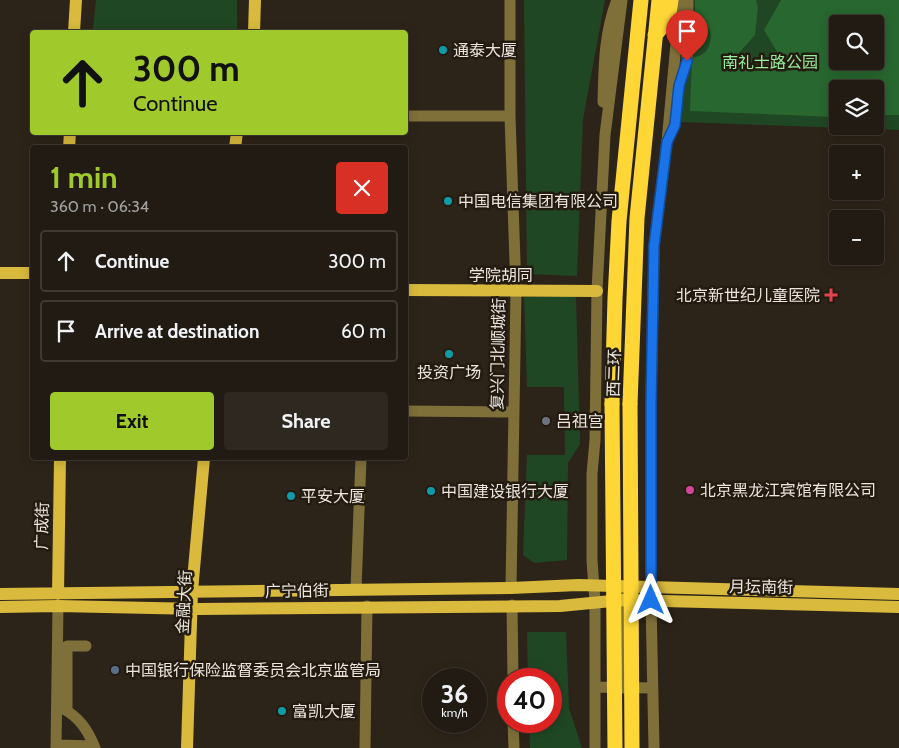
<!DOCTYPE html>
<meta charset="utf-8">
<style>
body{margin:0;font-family:Cabin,"Noto Sans SC",sans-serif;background:#2e2821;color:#f1f3f6;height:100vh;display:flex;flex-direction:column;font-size:19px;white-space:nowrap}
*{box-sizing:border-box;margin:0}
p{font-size:16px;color:#a2a1a0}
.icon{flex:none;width:28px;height:28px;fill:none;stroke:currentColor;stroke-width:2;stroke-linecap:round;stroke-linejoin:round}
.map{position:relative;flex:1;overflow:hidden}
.panel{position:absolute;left:30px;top:145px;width:378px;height:315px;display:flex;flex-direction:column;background:#221b13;border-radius:5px;box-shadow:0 2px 12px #0003,0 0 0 1px #3f3933}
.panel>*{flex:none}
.hud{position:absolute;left:30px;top:30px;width:378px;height:105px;border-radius:5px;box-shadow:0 2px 12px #0003,0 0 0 1px #3f3933;background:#a0ca2c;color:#111;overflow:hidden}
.controls{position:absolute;left:829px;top:15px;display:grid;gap:10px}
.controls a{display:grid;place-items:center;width:55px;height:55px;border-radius:5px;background:#221b13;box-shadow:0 2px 12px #0003,0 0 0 1px #3f3933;font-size:25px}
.speed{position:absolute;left:422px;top:668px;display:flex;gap:10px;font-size:25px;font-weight:700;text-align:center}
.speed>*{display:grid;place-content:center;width:65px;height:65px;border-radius:50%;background:#221b13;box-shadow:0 2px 12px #0003,0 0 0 1px #3f3933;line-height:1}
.speed small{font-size:12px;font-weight:400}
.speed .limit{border:8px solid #d22;background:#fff;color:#111}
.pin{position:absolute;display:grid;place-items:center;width:42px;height:42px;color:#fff;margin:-51px -21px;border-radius:50% 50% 50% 0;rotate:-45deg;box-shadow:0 0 5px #0007}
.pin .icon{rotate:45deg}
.me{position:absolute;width:55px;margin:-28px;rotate:0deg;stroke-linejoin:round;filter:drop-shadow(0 0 4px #0008)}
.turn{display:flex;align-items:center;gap:18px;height:105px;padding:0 20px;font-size:22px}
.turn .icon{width:65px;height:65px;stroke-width:2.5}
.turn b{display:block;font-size:35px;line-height:42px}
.round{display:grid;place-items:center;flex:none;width:52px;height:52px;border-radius:5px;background:#2e2821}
.summary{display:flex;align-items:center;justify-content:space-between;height:85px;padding:0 20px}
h1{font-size:30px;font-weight:800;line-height:38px;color:#a0ca2c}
.primary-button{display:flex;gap:10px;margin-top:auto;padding:10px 20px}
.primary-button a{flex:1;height:58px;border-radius:5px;background:#a0ca2c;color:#111;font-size:20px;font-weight:800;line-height:58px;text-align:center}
.primary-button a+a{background:#2e2821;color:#f1f3f6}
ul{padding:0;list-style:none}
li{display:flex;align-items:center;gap:15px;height:62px;margin:0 10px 8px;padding:0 10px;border:2px solid #3f3933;border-radius:5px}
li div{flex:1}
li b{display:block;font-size:19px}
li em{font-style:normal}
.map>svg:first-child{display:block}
.green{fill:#204723;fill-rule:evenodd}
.forest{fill:#28672f;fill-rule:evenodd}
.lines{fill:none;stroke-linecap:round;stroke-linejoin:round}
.minor{stroke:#7f703a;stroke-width:11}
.major{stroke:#d9ba3c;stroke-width:12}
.highway{stroke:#fed737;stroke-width:15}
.highway-bridge{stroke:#fed737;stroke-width:15}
.route-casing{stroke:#114b97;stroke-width:12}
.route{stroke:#1a73e8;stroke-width:9}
.culture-dot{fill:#0f9aa8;stroke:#231b10;stroke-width:2}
.health-dot{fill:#e0444e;stroke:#231b10;stroke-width:2}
.worship-dot{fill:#6b7280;stroke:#231b10;stroke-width:2}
.hotel-dot{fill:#d1479c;stroke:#231b10;stroke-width:2}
.service-dot{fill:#5c6f8a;stroke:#231b10;stroke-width:2}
.labels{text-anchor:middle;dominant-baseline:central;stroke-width:5;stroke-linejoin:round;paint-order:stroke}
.poi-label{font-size:16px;fill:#ebe5de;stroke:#231b10;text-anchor:start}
.park-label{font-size:16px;fill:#97ed9c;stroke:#231b10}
.street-label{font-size:16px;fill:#ebe5de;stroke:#231b10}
</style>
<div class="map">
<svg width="899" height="748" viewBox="0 0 899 748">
<rect width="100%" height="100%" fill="#2d2419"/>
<path class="green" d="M96 0H237V32L93 30Z
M524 0H605L583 119 577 276 527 274Z
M693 0H899V130L678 122 683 85 689 68 695 37 691 18ZM838 24H875V61H838ZM838 89H875V126H838Z
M576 296 580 444 568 463 567 560 534 563 523 555 527 455H565L564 387H527L524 297Z
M527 632H566L569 708 582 748H530L529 721H551V679H528Z"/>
<path class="forest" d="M695 0H756L758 7 755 35 738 54 746 64 767 70 782 60 764 30 781 0H899V115H875V89H838L837 116 834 117 690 111 692 58C703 55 706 54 710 43 714 28 704 22 695 11ZM838 24H875V61H838Z"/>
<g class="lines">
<path class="minor" d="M510 0V116L516 291 511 588
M678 97 679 86 687 61 688 0
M603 102C604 67 604 32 617 0
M405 116H510
M405 411 513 412
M622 586 624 688
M356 589 361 458
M512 605 513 679
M596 687 652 688
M62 708C79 717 88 730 95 748
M67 711V646H86
M513 721 514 748
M56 745 94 746
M56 748 58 606
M365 748 367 606
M595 748V602L592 560V474L595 440 597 291 605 135 622 0
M654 748 651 601V405L654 246 667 142 680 0"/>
<path class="major" d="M74 32 76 0
M254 32 255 0
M69 148 70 132
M235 148 237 132
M0 273H32
M405 290 597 291
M0 594 511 588 578 585 899 594
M58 594 60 458
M0 607 58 606 199 609 560 606 622 600 899 607
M187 748 192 591 204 458"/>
<path class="highway" d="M655 35 668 20 671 0
M612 404 615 299 619 221 641 0
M630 404 637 218 659 0"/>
<path class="highway-bridge" d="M612 404 615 748
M630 404 632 748"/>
</g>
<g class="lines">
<g class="route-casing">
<path id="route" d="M651 600V405L654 246 667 142 675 125 679 86 687 61"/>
</g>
<use href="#route" class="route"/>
</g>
<g class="culture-dot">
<circle cx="443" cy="50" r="5"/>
<circle cx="448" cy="201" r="5"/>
<circle cx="449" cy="354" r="5"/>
<circle cx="431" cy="491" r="5"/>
<circle cx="291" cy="496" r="5"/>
<circle cx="282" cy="711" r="5"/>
</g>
<path class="health-dot" d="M828.5 287.5h5v5h5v5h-5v5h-5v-5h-5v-5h5z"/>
<circle class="worship-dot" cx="546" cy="421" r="5"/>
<circle class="hotel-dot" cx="690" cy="490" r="5"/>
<circle class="service-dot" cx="115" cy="670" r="5"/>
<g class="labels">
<g class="poi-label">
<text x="453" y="50">通泰大厦</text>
<text x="458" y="201">中国电信集团有限公司</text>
<text x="820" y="295" text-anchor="end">北京新世纪儿童医院</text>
<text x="449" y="372" text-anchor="middle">投资广场</text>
<text x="556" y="421">吕祖宫</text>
<text x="700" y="490">北京黑龙江宾馆有限公司</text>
<text x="441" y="491">中国建设银行大厦</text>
<text x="301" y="496">平安大厦</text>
<text x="125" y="670">中国银行保险监督委员会北京监管局</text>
<text x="292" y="711">富凯大厦</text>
</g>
<g class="park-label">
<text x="770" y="62">南礼士路公园</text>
</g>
<g class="street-label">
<text x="501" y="275">学院胡同</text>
<text transform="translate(498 354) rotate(-89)">复兴门北顺城街</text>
<text transform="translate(614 373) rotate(-88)">西二环</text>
<text transform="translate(42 526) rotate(-89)">广成街</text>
<text transform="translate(761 587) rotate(1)">月坛南街</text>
<text transform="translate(297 591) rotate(-1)">广宁伯街</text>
<text transform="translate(184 602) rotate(-87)">金融大街</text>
</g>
</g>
</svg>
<div class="controls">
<a><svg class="icon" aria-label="search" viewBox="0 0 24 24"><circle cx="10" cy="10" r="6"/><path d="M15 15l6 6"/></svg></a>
<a><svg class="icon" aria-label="layers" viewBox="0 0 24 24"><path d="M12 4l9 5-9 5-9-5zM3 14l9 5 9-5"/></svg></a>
<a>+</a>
<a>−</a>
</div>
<div class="speed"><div>36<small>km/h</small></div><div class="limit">40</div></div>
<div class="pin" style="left:687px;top:61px;background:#d93025"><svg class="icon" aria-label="arrive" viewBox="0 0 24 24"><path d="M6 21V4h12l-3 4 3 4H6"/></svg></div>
<svg class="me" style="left:651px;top:600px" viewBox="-20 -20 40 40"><path d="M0-17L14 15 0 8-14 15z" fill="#1a73e8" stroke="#fff" stroke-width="4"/></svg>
<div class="hud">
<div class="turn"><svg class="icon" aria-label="ahead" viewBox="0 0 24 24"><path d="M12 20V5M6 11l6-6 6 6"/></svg><div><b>300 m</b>Continue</div></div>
</div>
<section class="panel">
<div class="summary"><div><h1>1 min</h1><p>360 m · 06:34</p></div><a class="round" style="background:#d93025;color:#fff"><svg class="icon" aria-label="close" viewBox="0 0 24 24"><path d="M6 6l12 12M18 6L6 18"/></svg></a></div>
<ul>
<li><svg class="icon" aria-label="ahead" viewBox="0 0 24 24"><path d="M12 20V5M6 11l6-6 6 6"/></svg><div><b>Continue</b></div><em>300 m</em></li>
<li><svg class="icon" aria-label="arrive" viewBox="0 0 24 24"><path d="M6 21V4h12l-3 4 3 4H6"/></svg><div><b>Arrive at destination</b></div><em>60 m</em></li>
</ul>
<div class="primary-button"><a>Exit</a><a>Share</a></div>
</section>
</div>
